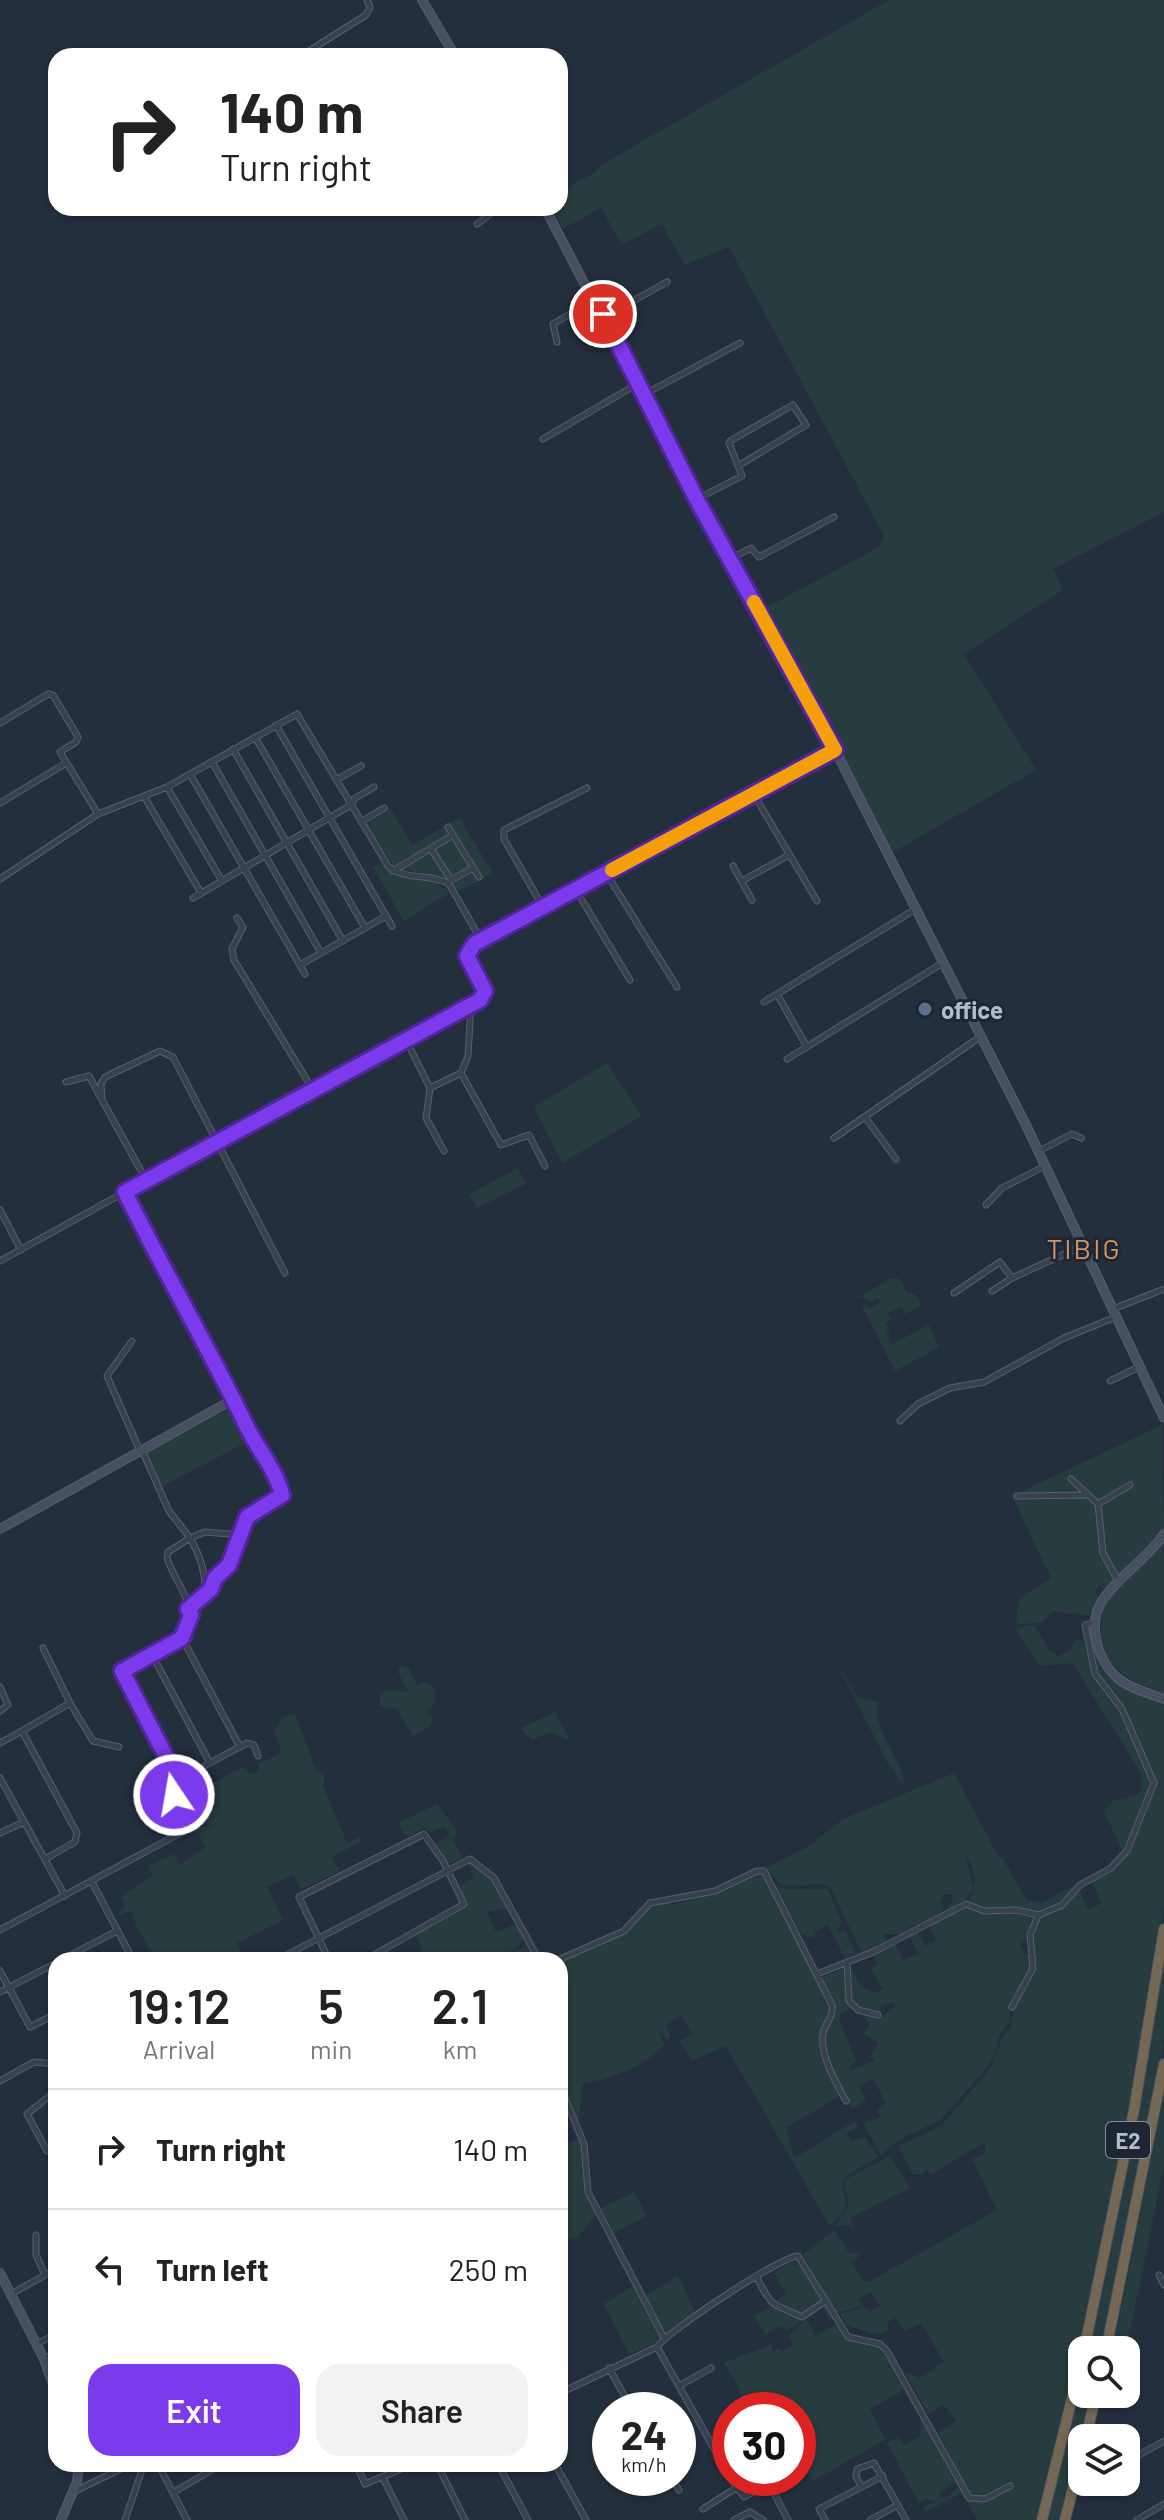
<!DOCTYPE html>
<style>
body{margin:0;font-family:Barlow,sans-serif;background:#f2f2f2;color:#222;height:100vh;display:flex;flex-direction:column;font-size:30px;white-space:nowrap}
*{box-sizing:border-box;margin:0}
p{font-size:26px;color:#767676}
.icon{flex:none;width:44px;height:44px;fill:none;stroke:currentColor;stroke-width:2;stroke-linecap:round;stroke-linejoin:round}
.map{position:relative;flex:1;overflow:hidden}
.details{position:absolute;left:48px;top:1952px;width:520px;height:520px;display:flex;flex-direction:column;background:#fff;border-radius:24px;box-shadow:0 2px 6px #0004}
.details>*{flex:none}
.top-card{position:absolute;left:48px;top:48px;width:520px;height:168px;border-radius:24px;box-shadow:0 2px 6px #0004;background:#fff;color:#222;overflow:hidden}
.controls{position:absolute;left:1068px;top:2336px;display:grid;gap:16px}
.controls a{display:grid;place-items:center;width:72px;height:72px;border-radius:16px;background:#fff;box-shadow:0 2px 6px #0004;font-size:40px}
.speed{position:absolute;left:592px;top:2392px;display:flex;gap:16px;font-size:40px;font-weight:700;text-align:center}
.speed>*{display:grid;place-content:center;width:104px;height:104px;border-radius:50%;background:#fff;box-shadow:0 2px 6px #0004;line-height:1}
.speed small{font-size:20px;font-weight:400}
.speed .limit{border:12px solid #d22;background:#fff;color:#111}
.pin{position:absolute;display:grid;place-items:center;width:68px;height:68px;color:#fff;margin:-34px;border:4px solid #fff;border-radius:50%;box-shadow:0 2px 8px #0007}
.me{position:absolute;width:88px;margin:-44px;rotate:348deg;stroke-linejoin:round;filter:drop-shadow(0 0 6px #0008)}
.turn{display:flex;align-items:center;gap:28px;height:168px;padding:0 40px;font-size:36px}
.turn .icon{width:104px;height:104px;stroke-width:2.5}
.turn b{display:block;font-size:56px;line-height:68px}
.eta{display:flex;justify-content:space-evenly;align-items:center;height:136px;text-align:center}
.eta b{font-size:48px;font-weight:600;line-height:56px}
.button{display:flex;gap:16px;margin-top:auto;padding:16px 40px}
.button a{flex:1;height:92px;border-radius:24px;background:#7c3aed;color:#fff;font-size:32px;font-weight:600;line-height:92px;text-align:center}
.button a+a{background:#f2f2f2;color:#222}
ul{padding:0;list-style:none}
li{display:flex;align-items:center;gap:24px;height:120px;padding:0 40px;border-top:2px solid #e0e0e0}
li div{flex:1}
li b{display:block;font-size:30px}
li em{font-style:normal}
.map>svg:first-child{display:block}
.green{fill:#263c3f}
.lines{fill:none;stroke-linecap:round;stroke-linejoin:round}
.street-casing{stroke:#565f6c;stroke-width:7}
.secondary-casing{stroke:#565f6c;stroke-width:10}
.highway-casing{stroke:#434c59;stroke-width:12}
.street{stroke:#38414e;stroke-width:5}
.secondary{stroke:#465061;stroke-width:8}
.highway{stroke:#746855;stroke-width:10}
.route-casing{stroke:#51269a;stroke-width:20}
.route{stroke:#7c3aed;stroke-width:14}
.slow{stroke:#f59e0b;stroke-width:14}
.service-dot{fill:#5c6f8a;stroke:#1d2633;stroke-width:3}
.labels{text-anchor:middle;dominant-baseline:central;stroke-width:6;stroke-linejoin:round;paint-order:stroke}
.shield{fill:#1d2633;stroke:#878f9c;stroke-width:2}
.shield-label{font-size:22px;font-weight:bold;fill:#b4bcc9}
.poi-label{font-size:24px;font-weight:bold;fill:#b4bcc9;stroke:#1d2633;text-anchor:start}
.quarter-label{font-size:28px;letter-spacing:2px;fill:#d59563;stroke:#1d2633}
</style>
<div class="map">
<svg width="1164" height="2520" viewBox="0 0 1164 2520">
<rect width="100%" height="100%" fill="#242f3e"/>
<path class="green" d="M889 0H1164V512L1053 569 1063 590 964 654 1036 770 890 854 762 610 877 548 884 539 882 532 729 247 685 265 662 224 622 245 601 208 563 229 551 208H560V191L594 173 604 163Z
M390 808 412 845 459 818 493 873 458 892 445 877 395 868 367 825Z
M381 862C401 887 434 872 449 893L404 921 373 867Z
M607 1063 642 1116 562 1163 534 1107Z
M518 1168 526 1184 477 1208 469 1194Z
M892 1278 900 1279 907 1293 915 1294 922 1306 905 1314 901 1307 888 1313 891 1320 886 1323 890 1331 886 1333 892 1344 929 1325 939 1347 895 1371 862 1306 865 1304 869 1309 881 1302 878 1298 870 1302 867 1297 857 1298Z
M233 1407 251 1440 159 1488 145 1452Z
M1162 1425 1164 1529 1119 1575 1102 1554 1115 1580 1105 1589 1099 1586 1094 1592 1100 1598 1092 1616 1053 1611 1042 1623 1016 1624 1019 1598 1051 1578 1012 1496Z
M1164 1541V1693C1131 1682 1103 1670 1101 1631 1100 1616 1102 1607 1111 1595Z
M1026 1625 1035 1626 1049 1650 1058 1656 1069 1651 1076 1641 1082 1640 1097 1684 1124 1716 1152 1780 1132 1839 1123 1854 1104 1810 1113 1801 1137 1795 1142 1788 1141 1774 1073 1663 1039 1666 1017 1630Z
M1090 1625C1097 1677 1118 1687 1164 1705V1906L1122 2147 1074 2373 1037 2520H978L966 2500 985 2501 1011 2487 985 2498 971 2497 938 2433 957 2420 943 2405 928 2414 905 2372 920 2378 944 2362 921 2323 905 2331 896 2317 887 2323 889 2330 875 2335 846 2325 840 2314 867 2307 871 2312 880 2305 870 2292 859 2299 862 2306 836 2313 803 2255 834 2230 849 2253 858 2252 860 2255 852 2263 864 2282H868L997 2210 972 2159 985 2155V2142L930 2175 927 2169 923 2175 912 2174 899 2146 942 2125 991 2068 1003 2036 1011 2027 1014 2007 1034 1970 1031 1937 1037 1922 1070 1902 1078 1889 1088 1910 1102 1903 1092 1882C1099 1877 1107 1874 1114 1868 1131 1855 1158 1794 1153 1774L1126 1714 1095 1670 1087 1626Z
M837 1663 858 1697 878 1702C870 1731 903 1756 904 1785L888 1764Z
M400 1665 409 1669 417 1685 424 1682 434 1687 435 1703 427 1712 434 1720 429 1727 413 1736 396 1709 380 1706 379 1693 389 1689 408 1692 398 1672Z
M555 1712 570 1741 550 1732 532 1740 521 1728Z
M295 1713 316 1771 325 1772 323 1785 347 1843 360 1837 362 1841 332 1857 339 1872 301 1889 294 1875 267 1887 283 1920 237 1943 243 1957 237 1960H156L136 1926 132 1911 117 1916 125 1905 121 1896 152 1876 148 1866 174 1854 180 1864 206 1847 179 1803 181 1781 190 1777 198 1791 243 1767 251 1774 259 1771 258 1764 276 1756 281 1750 274 1731 284 1717Z
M954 1773 998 1856 1003 1859 1027 1900 1042 1903 1078 1883C1056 1917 1002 1923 968 1902 979 1887 976 1869 965 1854L974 1889 962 1903 946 1910 953 1900 951 1894H944L940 1902 944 1909C932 1923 911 1922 900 1934H883L886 1942 862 1953 830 1887 819 1884 783 1886 764 1869 806 1848 843 1819Z
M437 1804 458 1832 453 1839 462 1858 449 1864 436 1844 450 1836 445 1826 430 1833 425 1828 406 1837 399 1823Z
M467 1861H472L490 1875 507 1909 487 1912 496 1932 516 1924 523 1941 511 1952 526 1947 536 1960H410L423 1950 415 1935 465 1905 460 1887 474 1876Z
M762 1872 796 1932 830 2007 821 2041 841 2095 786 2128 794 2158 855 2121 859 2126 848 2133 851 2142 865 2137 878 2157 843 2178C839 2200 859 2203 829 2225L726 2046 692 2061 679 2041 692 2035 682 2015 666 2025 670 2035 668 2041 657 2028 665 2045C642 2067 615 2079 583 2083L579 2119 576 2120 560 2083V1962L627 1932 650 1904 671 1901V1905L723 1891Z
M773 1885 786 1889H828L842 1923 836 1931 846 1932 856 1954 845 1958 828 1925 814 1932 816 1938 801 1934Z
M969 1906C989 1916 1013 1911 1035 1916L1027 1940 1020 1944 1024 1953 1031 1955 1029 1973 1011 2002 1009 2023 999 2036 995 2056 981 2075 939 2121 903 2137 881 2155 864 2124 880 2117 877 2110 886 2103 873 2079 859 2086 866 2100 853 2109C841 2089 823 2060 826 2036 827 2027 832 2020 835 2012L820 1978 847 1967 846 1996 853 2007 841 2013 839 2019 856 2060 849 2067 852 2070 875 2060 870 2056 879 2043 866 2036 864 2031 870 2026 862 2013 882 2016 895 2006 891 2002 881 2006 880 2013 860 2009 850 1999V1966L861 1986 875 1993 883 1989 870 1969 877 1965 874 1954 894 1941 903 1960 918 1954 909 1935 917 1931 926 1946 936 1940 928 1925Z
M1164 1956V2041L1103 2350H1088Z
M1164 2095V2166L1126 2350H1113Z
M560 2134 565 2144 580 2139 584 2187 596 2215 577 2238 560 2242V2223L567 2219 560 2204Z
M890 2156 910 2188 850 2218 856 2234 849 2225 835 2227 849 2204 844 2180Z
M634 2192 647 2216 614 2233 601 2208Z
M792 2262 801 2265 822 2301 802 2314 773 2302 787 2294 774 2273Z
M678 2276 695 2311 665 2334 645 2297Z
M634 2285 659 2337 653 2344 629 2354 604 2304Z
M771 2306 800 2319V2322L787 2331 779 2326 766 2335 754 2316Z
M819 2306 826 2308 832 2317 830 2320 822 2308 806 2317 815 2336 834 2325 850 2341 880 2348 904 2390 870 2409 885 2440 813 2481 798 2458V2410H746L737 2384 724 2363 772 2344V2351L779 2348 782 2352 794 2345 788 2335C801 2327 807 2315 819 2306Z
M1082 2380V2394H1093L1061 2520H1047Z
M921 2418 955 2482 939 2493V2496L945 2499 958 2487 964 2496 960 2494 925 2512 922 2508 935 2502 928 2499 919 2503 887 2443 898 2437 904 2445 920 2436Z"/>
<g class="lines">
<g class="street-casing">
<path id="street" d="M301 56 366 15 370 7 367 0
M477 224 498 208
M604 317 667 282
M557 342 553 324 594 300
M645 394 740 343
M543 439 639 383
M697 499 742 476 729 443 730 441 793 405 806 425 738 466
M730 559 751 548 759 557 834 517
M0 723 48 694 53 695 78 737 76 742 60 752 98 814
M276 725 392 926
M255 737 365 928
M233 749 343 941
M212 762 321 953
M190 774 305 974
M336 780 361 766
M167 787 222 881
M753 793 817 901
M145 798 201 893
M0 803 66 763
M361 822 384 808
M448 827 479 877
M431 849 451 880
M733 866 752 900
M393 871 453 835
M606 873 677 987
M0 879 98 814 167 787 297 714 388 866C406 881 430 873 449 884L481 940
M451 880 473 868
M742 881 789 855
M576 890 630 980
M193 898 351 805 354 799 374 787
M543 907 504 839V830L587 788
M237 918 243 927 232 949 234 960 313 1090
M300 965 386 916
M777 994 807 1047
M764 1002 914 910
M406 1040 430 1088 461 1073 501 1145 529 1135 545 1166
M787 1059 941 964
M461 1073 468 1056 471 1005
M66 1082 89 1076 146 1180
M430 1088 426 1118 444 1151
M102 1098 101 1084 105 1077 160 1051 173 1057 285 1273
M865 1117 896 1159
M834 1138 980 1037
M1039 1151 1072 1134 1081 1138
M986 1205 1002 1188 1045 1166
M0 1210 21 1250
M0 1261 125 1192
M992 1291 1012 1278
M954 1293 1000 1262 1012 1278 1082 1246
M1113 1309 1164 1289
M132 1341 107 1376 140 1451
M1110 1381 1139 1367
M900 1421 918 1404 950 1388 984 1382 1064 1338 1116 1317
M1071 1479 1098 1504 1103 1553 1118 1581
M1017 1496 1087 1495
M1098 1504 1130 1485
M205 1592 229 1565 247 1517 282 1495 273 1470 234 1399
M188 1608 205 1592C206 1573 200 1555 190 1538L205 1532 242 1535
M182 1638 240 1747
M151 1653 210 1763
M0 1687 8 1705 0 1711
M70 1703 93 1741 119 1747
M22 1731 70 1703 43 1648
M0 1743 22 1731 77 1833 75 1842 45 1859
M0 1778 65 1896
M178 1780 247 1743 254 1745 258 1756
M0 1833 24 1822
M92 1882 133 1960
M0 1930 186 1830C186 1810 170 1801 178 1780L122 1675 125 1667 182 1638C200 1601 178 1591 167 1558L168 1552 190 1538 169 1511 142 1450
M61 1960 117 1931
M277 1960 470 1859 494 1878 539 1960
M329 1960 299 1897 424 1834 443 1861 464 1904 365 1960
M558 1960 624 1931 650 1903 715 1891 757 1871H764L832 2005C834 2018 824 2023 823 2035 820 2055 836 2083 846 2101
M847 1963 849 2001 858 2010 878 2015
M0 1971 30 2027 56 2014
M817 1974 873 1952 966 1904 984 1911 1016 1910 1039 1915 1062 1905 1080 1885 1111 1868 1127 1851 1154 1783 1122 1709 1095 1674 1085 1625 1095 1622
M0 1992 56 1963
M1012 2007 1033 1968 1030 1935 1038 1916
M0 2081 34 2062 56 2064
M560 2086 584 2144 588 2192 664 2338
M56 2091 27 2114 47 2151 56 2147
M36 2235V2255L45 2275
M1159 2275 1164 2285
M757 2278C774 2311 772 2302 802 2317L824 2302
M11 2294 56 2269
M37 2344 56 2334
M657 2347 730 2477
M44 2359 56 2353
M609 2368 632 2410
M679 2386 711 2368
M560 2393 657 2347C669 2330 780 2257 798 2256L848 2337 880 2344 887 2351 969 2498 985 2499 1010 2486
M1137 2456 1164 2441
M158 2464 187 2520
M356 2464 365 2484 413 2464
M437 2464 465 2520
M498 2464 528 2520
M555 2464 586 2520
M383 2478 404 2520
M672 2478 679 2490
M730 2478 744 2497 765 2486 771 2487 788 2520
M861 2487 856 2476 857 2469 874 2463 906 2520
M73 2492 131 2464
M174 2492 222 2464
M703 2509 736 2488
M125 2520 144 2464
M734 2520 750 2512 763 2520
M825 2520 819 2509 883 2476
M870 2520 898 2505
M1137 2520 1164 2504"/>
</g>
<g class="secondary-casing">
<path id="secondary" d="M422 0 455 56
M545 208 697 500 835 750 1026 1125 1164 1418
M0 1529 234 1399 125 1192 483 998 485 991 467 956 474 944 835 750
M1164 1534C1147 1559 1121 1574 1104 1598 1085 1624 1098 1665 1123 1682 1135 1690 1151 1694 1164 1699
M0 2273 44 2359 56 2393
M61 2520 77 2482 79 2464"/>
</g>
<g class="highway-casing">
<path id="highway" d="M1084 2350 1134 2110 1164 1929
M1106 2350 1164 2064
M1086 2438 1096 2394
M1042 2520 1082 2358
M1065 2520 1082 2452"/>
</g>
<use href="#street" class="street"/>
<use href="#secondary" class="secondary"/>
<use href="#highway" class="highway"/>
</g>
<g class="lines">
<g class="route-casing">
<path id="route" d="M174 1795 178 1780 122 1671 182 1638 191 1615 188 1609 211 1589 215 1578 229 1565 247 1517 282 1495C276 1469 257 1449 246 1425 208 1346 163 1270 125 1192L480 1000 485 991 467 956 474 944 835 750 697 500 603 314"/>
</g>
<use href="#route" class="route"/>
<path class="slow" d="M612 870 835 750 754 602"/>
</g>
<circle class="service-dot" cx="925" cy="1009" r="8"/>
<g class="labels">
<rect class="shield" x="1106" y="2122" width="44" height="36" rx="6"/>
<g class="shield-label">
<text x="1128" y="2140">E2</text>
</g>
<g class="poi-label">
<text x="941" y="1009">office</text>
</g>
<g class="quarter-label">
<text x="1084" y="1248">TIBIG</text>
</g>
</g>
</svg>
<div class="controls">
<a><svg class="icon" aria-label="search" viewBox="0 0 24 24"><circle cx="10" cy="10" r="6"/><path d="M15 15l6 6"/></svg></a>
<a><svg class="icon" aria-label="layers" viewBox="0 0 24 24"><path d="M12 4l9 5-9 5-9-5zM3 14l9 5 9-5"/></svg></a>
</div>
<div class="speed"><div>24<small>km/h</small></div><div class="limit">30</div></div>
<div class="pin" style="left:603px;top:314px;background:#d93025"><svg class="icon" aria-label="arrive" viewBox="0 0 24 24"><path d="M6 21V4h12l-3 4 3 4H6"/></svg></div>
<svg class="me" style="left:174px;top:1795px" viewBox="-20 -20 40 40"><circle r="17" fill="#7c3aed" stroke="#fff" stroke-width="3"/><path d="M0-11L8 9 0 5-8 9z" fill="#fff"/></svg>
<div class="top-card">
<div class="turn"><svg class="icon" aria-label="right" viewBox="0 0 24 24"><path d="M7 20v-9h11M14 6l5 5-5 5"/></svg><div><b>140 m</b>Turn right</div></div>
</div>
<section class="details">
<div class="eta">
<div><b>19:12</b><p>Arrival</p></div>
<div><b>5</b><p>min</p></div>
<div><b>2.1</b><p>km</p></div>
</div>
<ul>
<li><svg class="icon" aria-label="right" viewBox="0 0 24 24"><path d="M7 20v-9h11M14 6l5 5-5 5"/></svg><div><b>Turn right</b></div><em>140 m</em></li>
<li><svg class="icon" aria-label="left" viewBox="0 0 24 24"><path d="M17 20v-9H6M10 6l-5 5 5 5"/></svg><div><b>Turn left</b></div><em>250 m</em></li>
</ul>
<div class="button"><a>Exit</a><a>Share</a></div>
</section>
</div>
